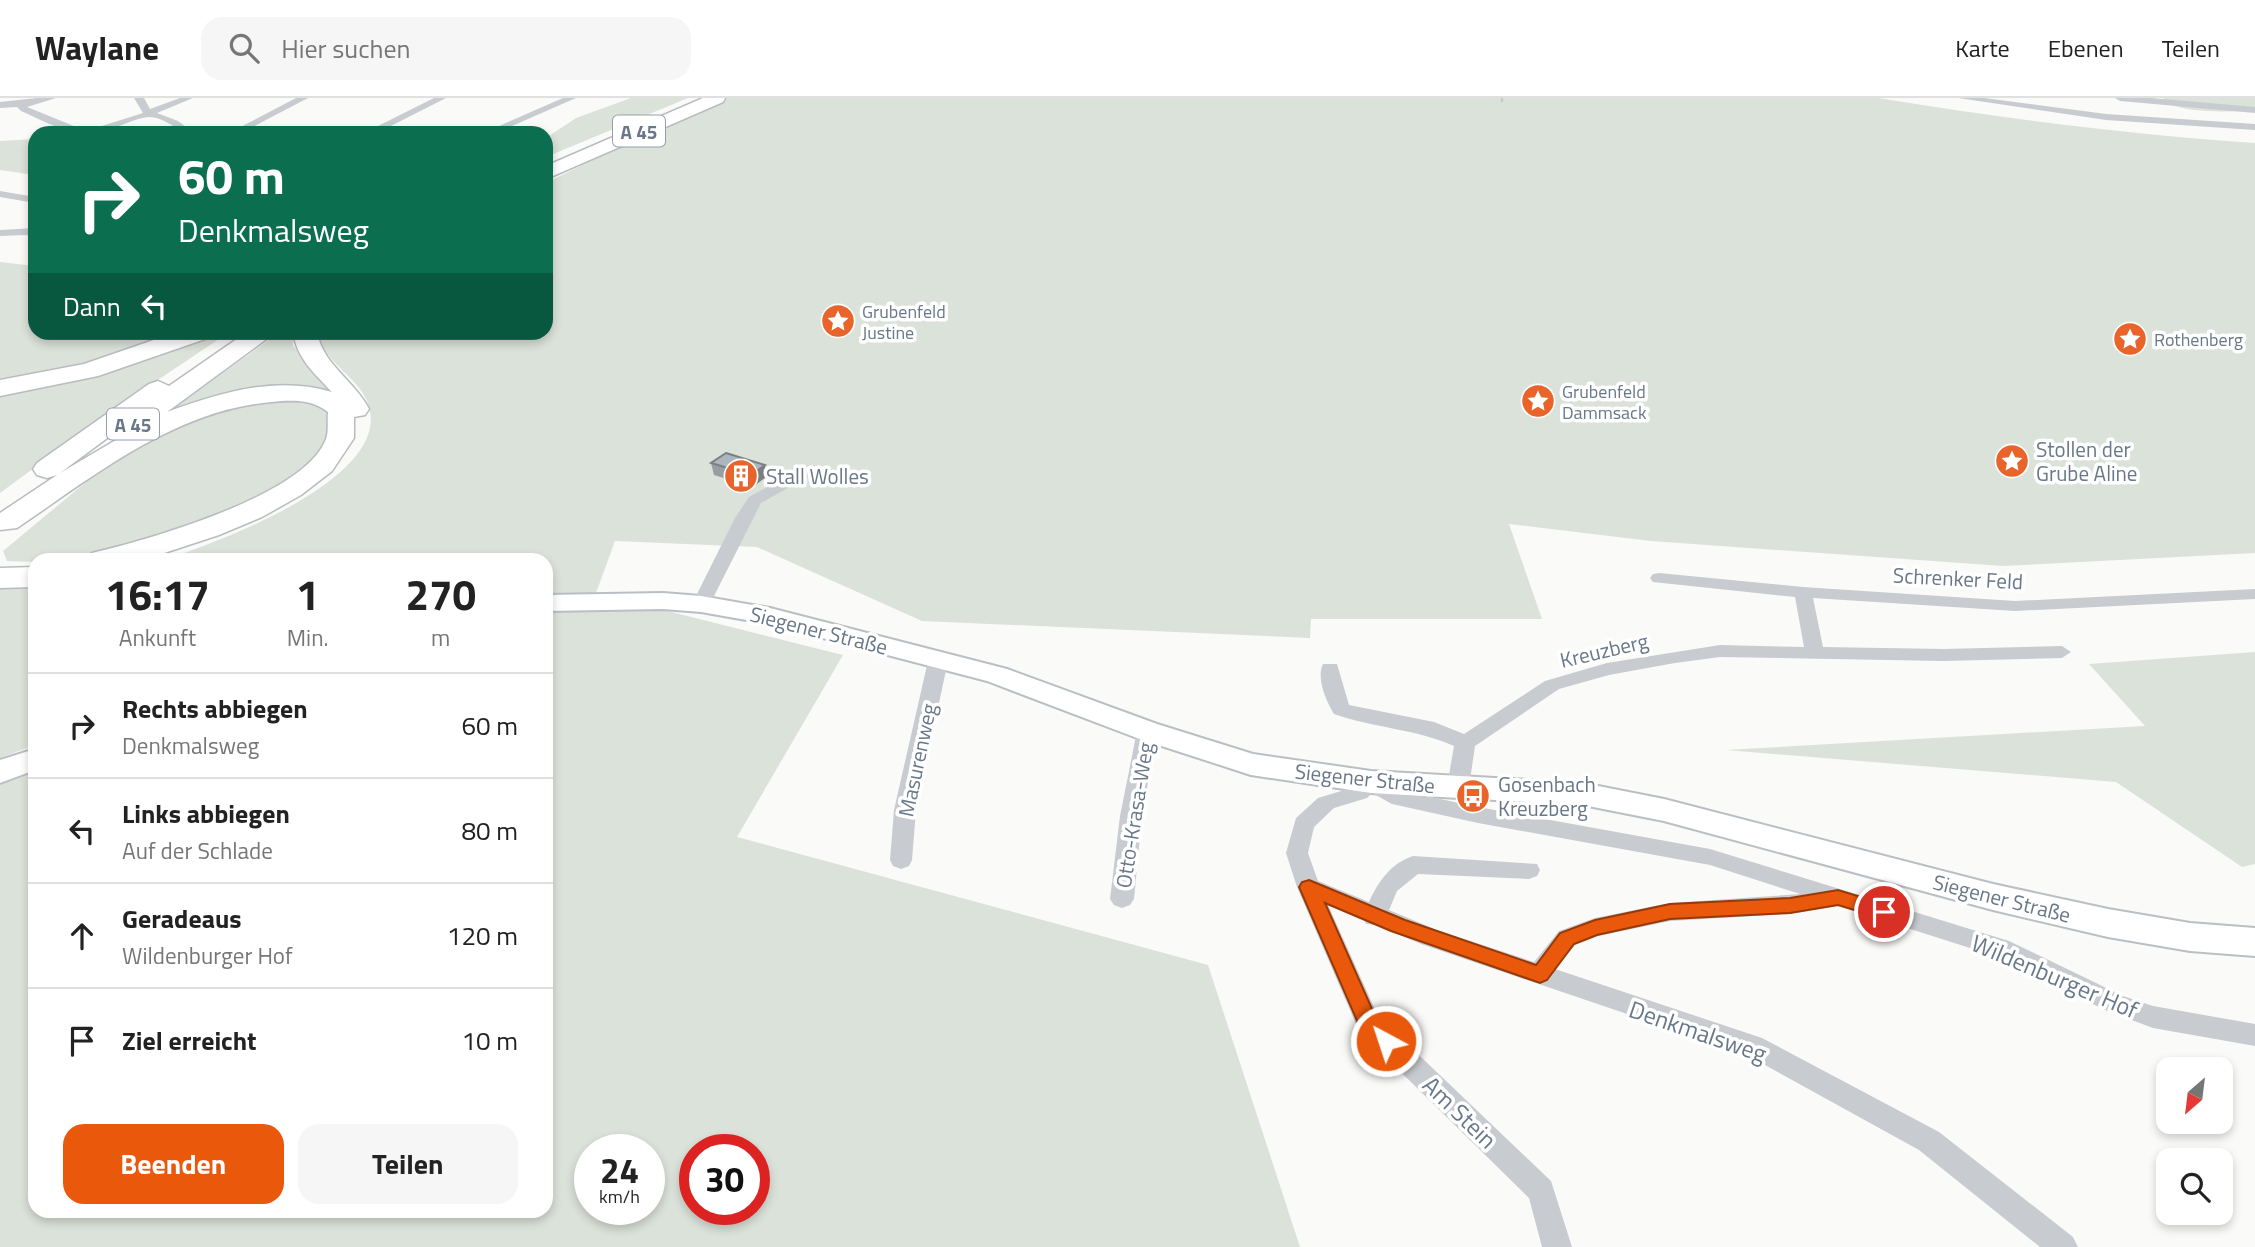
<!DOCTYPE html>
<html lang="de">
<meta charset="utf-8">
<style>
body{margin:0;font-family:"Titillium Web",sans-serif;background:#f6f6f6;color:#222;height:100vh;display:flex;flex-direction:column;font-size:26px;white-space:nowrap}
*{box-sizing:border-box;margin:0}
p{font-size:23px;color:#767676}
.icon{flex:none;width:38px;height:38px;fill:none;stroke:currentColor;stroke-width:2;stroke-linecap:round;stroke-linejoin:round}
.map{position:relative;flex:1;overflow:hidden}
.sheet{position:absolute;left:28px;top:455px;width:525px;height:665px;display:flex;flex-direction:column;background:#fff;border-radius:21px;box-shadow:0 4px 10px #0003}
.sheet>*{flex:none}
.guide{position:absolute;left:28px;top:28px;width:525px;height:214px;border-radius:21px;box-shadow:0 4px 10px #0003;background:#0b6e4f;color:#fff;overflow:hidden}
.needle{width:46px;rotate:208deg}
.fabs{position:absolute;left:2156px;top:959px;display:grid;gap:14px}
.fabs a{display:grid;place-items:center;width:77px;height:77px;border-radius:14px;background:#fff;box-shadow:0 4px 10px #0003;font-size:35px}
.speed{position:absolute;left:574px;top:1036px;display:flex;gap:14px;font-size:35px;font-weight:700;text-align:center}
.speed>*{display:grid;place-content:center;width:91px;height:91px;border-radius:50%;background:#fff;box-shadow:0 4px 10px #0003;line-height:1}
.speed small{font-size:18px;font-weight:400}
.speed .limit{border:10px solid #d22;background:#fff;color:#111}
.pin{position:absolute;display:grid;place-items:center;width:60px;height:60px;color:#fff;margin:-30px;border:4px solid #fff;border-radius:50%;box-shadow:0 2px 7px #0007}
.me{position:absolute;width:77px;margin:-38px;rotate:320deg;stroke-linejoin:round;filter:drop-shadow(0 0 5px #0008)}
.turn{display:flex;align-items:center;gap:24px;height:147px;padding:0 35px;font-size:32px}
.turn .icon{width:91px;height:91px;stroke-width:2.5}
.turn b{display:block;font-size:49px;line-height:60px}
.then{display:flex;align-items:center;height:66px;padding:0 35px;background:#0003;gap:14px;font-size:26px}
.eta{display:flex;justify-content:space-evenly;align-items:center;height:119px;text-align:center}
.eta b{font-size:42px;font-weight:700;line-height:49px}
.cta{display:flex;gap:14px;margin-top:auto;padding:14px 35px}
.cta a{flex:1;height:80px;border-radius:21px;background:#ea580c;color:#fff;font-size:28px;font-weight:700;line-height:80px;text-align:center}
.cta a+a{background:#f6f6f6;color:#222}
ul{padding:0;list-style:none}
li{display:flex;align-items:center;gap:21px;height:105px;padding:0 35px;border-top:2px solid #e0e0e0}
li div{flex:1}
li b{display:block;font-size:26px}
li em{font-style:normal}
header{display:flex;align-items:center;gap:42px;box-sizing:border-box;height:98px;padding:0 35px;background:#fff;border-bottom:2px solid #e0e0e0}
header strong{font-size:33px}
nav{display:flex;gap:38px;margin-inline-start:auto;font-size:24px}
.search{width:490px;height:63px;background:#f6f6f6;display:flex;align-items:center;gap:18px;box-sizing:border-box;padding:0 24px;border-radius:21px;color:#767676;font-size:26px}
.map>svg:first-child{display:block}
.green{fill:#dbe2d9;fill-rule:evenodd}
.lines{fill:none;stroke-linecap:round;stroke-linejoin:round}
.stream{stroke:#c3cbd1;stroke-width:2.5}
.secondary-casing{stroke:#babfc4;stroke-width:4}
.highway-casing{stroke:#b8bcc0;stroke-width:3}
.street{fill:#c8cbcf;fill-rule:evenodd}
.secondary{fill:#fff;fill-rule:evenodd}
.highway{fill:#fff;fill-rule:evenodd}
.wall{fill:#969da3}
.shaded-wall{fill:#7a7f84}
.building{fill:#aeb6bd;stroke:#7a7f84;stroke-width:2}
.route{fill:#ea580c;stroke:#983908;stroke-width:2}
.labels{text-anchor:middle;dominant-baseline:central;stroke-width:7;stroke-linejoin:round;paint-order:stroke}
.far-poi-label{font-size:18px;fill:#687889;stroke:#fff;text-anchor:start}
.shield{fill:#fff;stroke:#95a0ac;stroke-width:2}
.shield-label{font-size:19px;font-weight:bold;fill:#687889}
.poi-label{font-size:21px;fill:#687889;stroke:#fff;text-anchor:start}
.street-label{font-size:21px;fill:#687889;stroke:#fff}
.near-street-label{font-size:24px;fill:#687889;stroke:#fff}
</style>
<header>
<strong>Waylane</strong>
<div class="search"><svg class="icon" aria-label="search" viewBox="0 0 24 24"><circle cx="10" cy="10" r="6"/><path d="M15 15l6 6"/></svg>Hier suchen</div>
<nav><a>Karte</a><a>Ebenen</a><a>Teilen</a></nav>
</header>
<div class="map">
<svg width="2255" height="1149" viewBox="0 0 2255 1149">
<rect width="100%" height="100%" fill="#fafaf8"/>
<path class="green" d="M631 0H688L546 59V40L576 20Z
M727 0H1878C2006 21 2126 36 2255 45V455L2003 468 1651 443 1509 426 1542 521H1311L1310 540 922 523 757 449 615 443 596 495 843 557 737 739 1208 867 1300 1149H0V683L35 669V1113H546V462H164C215 445 384 384 370 313 365 281 325 268 317 235L546 234V85L669 24ZM590 1052H649V1111H590ZM695 1052H754V1111H695Z
M2163 0H2255V13C2234 13 2174 17 2163 0Z
M35 41V77L0 72V43Z
M0 164 35 168V234L184 235 96 263 0 284Z
M206 235H228L113 312 0 395V292Z
M279 235H292L293 248 337 296 309 292 151 326Z
M302 301 325 310 332 319 330 339 307 369 236 414 99 457 35 464 7 463 3 453 109 365 141 344 239 304Z
M35 487V647L0 660V489Z
M2255 554V766L2242 769 2116 684 1726 652 2145 628 2089 566Z"/>
<g class="lines">
<path class="stream" d="M1502 0V3"/>
<g class="secondary-casing">
<path id="secondary" d="M663 495 701 498 770 510 1007 571 1157 626 1253 656 1371 673 1583 685 1664 701 1993 786 2108 811 2190 825 2255 830V858L2190 853 2108 839 1993 812 1664 723 1583 707 1371 695 1251 677 1137 640 987 583 769 526 701 514 663 511 546 513V497Z
M35 651V672L0 685V662Z"/>
</g>
<g class="highway-casing">
<path id="highway" d="M703 0H725L723 4 546 81V68Z
M177 234H214L211 239 98 278 0 298V282L84 266Z
M247 234H276L167 314C219 295 277 277 332 294 315 276 297 261 293 234H317C322 266 355 283 369 311L365 317 354 319V340L332 373 301 397 262 419 219 437 143 462H87L92 455C147 442 305 398 326 341 329 333 327 321 328 314 311 301 292 302 272 304 175 312 94 378 17 430L0 432V415L57 377 47 380 37 377 33 371 37 365 149 286 158 283 169 288ZM133 321 143 326 60 375Z
M35 469V489L0 490V470Z"/>
</g>
<path class="street" d="M37 0H56L27 9 86 33 143 15 134 0H144L150 11 180 0H193L157 15 178 23 194 35C177 35 166 19 149 19 134 20 117 30 103 34 74 41 46 24 21 13L17 9 0 10V4Z
M296 0H308L241 35H229Z
M434 0H446L377 35H364Z
M563 0H576L496 35H483Z
M1958 0H1984L2106 16 2255 26V32L2106 22Z
M2115 0H2151L2255 9V15L2120 3Z
M0 93 35 99V105L0 99Z
M35 130V142L27 137 0 138V132Z
M808 367 816 372 814 375 761 405 710 506 707 510H695L692 506 735 420 749 399Z
M1659 475 1803 489 2015 503 2255 491V501L2015 513 1813 500 1823 549 1944 551 2062 548 2071 554 2062 560 1944 563 1720 559 1675 565 1609 577 1559 591 1475 648 1469 689 1466 694 1458 697 1450 694 1447 689 1454 648C1416 631 1374 630 1334 616 1326 603 1316 580 1323 566H1337L1349 607 1434 624 1464 636 1545 583 1607 565 1720 547 1804 549 1795 499 1653 484 1650 480 1653 476Z
M938 557 945 559 948 563 916 712 912 762 909 768 901 771 893 768 890 762 894 712 928 563 931 559Z
M1147 626 1154 628 1157 633 1142 718 1134 801 1130 807 1122 810 1114 807 1110 801 1120 718 1137 633 1140 628Z
M1371 677 1398 692 1478 709 1710 751 2009 843 2123 898 2153 908 2255 926V948L2153 930 2105 912 1992 857 1838 808 1790 816 1670 823 1598 838 1575 847 1555 871 1762 940 1939 1034 2073 1139 2078 1149H2040L1919 1052 1745 956 1421 846 1377 827 1366 826 1364 822 1328 807 1378 918 1551 1083 1572 1149H1542L1529 1100 1359 933 1297 789 1286 755 1296 720 1318 700 1351 690 1364 679ZM1372 695 1392 706 1478 725 1710 767 1800 796 1670 805 1595 820 1559 833 1534 864 1437 832 1389 812 1397 793 1418 776 1529 781 1537 778 1540 772 1537 766 1413 758C1391 765 1378 784 1369 804L1318 783 1308 755 1314 729 1334 710 1367 700Z"/>
<use href="#secondary" class="secondary"/>
<use href="#highway" class="highway"/>
</g>
<path class="wall" d="M711 365 767 378 753 389 714 377Z"/>
<path class="shaded-wall" d="M765 367 767 378 753 389 751 377Z"/>
<path class="building" d="M726 355 765 367 751 377 711 365Z"/>
<path class="route" d="M1309 782 1405 822 1536 867 1560 835 1595 822 1670 806 1790 800 1838 792 1891 808 1894 814 1891 819 1884 821 1838 807 1790 815 1670 821 1597 837 1574 846 1547 882 1540 885 1391 833 1325 805 1376 920 1397 943 1394 949 1386 952 1379 949 1361 932 1299 789 1302 784Z"/>
<defs>
<g id="sight-disc" transform="scale(1.75)"><circle r="9.5" fill="#e8642a" stroke="#fff"/><path d="M0-6L1.8-2.2L6-1.7L2.9 1.2L3.7 5.4L0 3.3L-3.7 5.4L-2.9 1.2L-6-1.7L-1.8-2.2Z" fill="#fff"/></g>
<g id="building-disc" transform="scale(1.75)"><circle r="9.5" fill="#e8642a" stroke="#fff"/><path d="M-4-6H4V6H1V3H-1V6H-4ZM-2.5-4.3h1.7v1.8h-1.7ZM.8-4.3h1.7v1.8H.8ZM-2.5-1h1.7V.8h-1.7ZM.8-1h1.7V.8H.8Z" fill="#fff"/></g>
<g id="bus-disc" transform="scale(1.75)"><circle r="9.5" fill="#e8642a" stroke="#fff"/><path d="M-5-6H5V4H4V6H2V4H-2V6H-4V4H-5ZM-3.5-4V0h7V-4ZM-3.5 1.2v1.5H-2V1.2ZM2 1.2v1.5H3.5V1.2Z" fill="#fff"/></g>
</defs>
<g fill-rule="evenodd">
<use href="#sight-disc" x="838" y="223"/>
<use href="#sight-disc" x="2130" y="241"/>
<use href="#sight-disc" x="1538" y="303"/>
<use href="#sight-disc" x="2012" y="363"/>
<use href="#building-disc" x="741" y="378"/>
<use href="#bus-disc" x="1473" y="698"/>
</g>
<g class="labels">
<g class="far-poi-label">
<text x="862" y="213">Grubenfeld<tspan x="862" dy="21">Justine</tspan></text>
<text x="2154" y="241">Rothenberg</text>
<text x="1562" y="293">Grubenfeld<tspan x="1562" dy="21">Dammsack</tspan></text>
</g>
<g class="shield">
<rect x="613" y="17.5" width="52" height="31" rx="5"/>
<rect x="107" y="310.5" width="52" height="31" rx="5"/>
</g>
<g class="shield-label">
<text x="639" y="33">A 45</text>
<text x="133" y="326">A 45</text>
</g>
<g class="poi-label">
<text x="2036" y="351">Stollen der<tspan x="2036" dy="24">Grube Aline</tspan></text>
<text x="766" y="378">Stall Wolles</text>
<text x="1498" y="686">Gosenbach<tspan x="1498" dy="24">Kreuzberg</tspan></text>
</g>
<g class="street-label">
<text transform="translate(1958 480) rotate(3)">Schrenker Feld</text>
<text transform="translate(819 532) rotate(14)">Siegener Straße</text>
<text transform="translate(1604 552) rotate(-13)">Kreuzberg</text>
<text transform="translate(917 662) rotate(-78)">Masurenweg</text>
<text transform="translate(1365 680) rotate(6)">Siegener Straße</text>
<text transform="translate(1134 717) rotate(-81)">Otto-Krasa-Weg</text>
<text transform="translate(2002 800) rotate(14)">Siegener Straße</text>
</g>
<g class="near-street-label">
<text transform="translate(2055 878) rotate(23)">Wildenburger Hof</text>
<text transform="translate(1698 933) rotate(19)">Denkmalsweg</text>
<text transform="translate(1460 1014) rotate(44)">Am Stein</text>
</g>
</g>
</svg>
<div class="fabs">
<a><svg class="needle" viewBox="-14 -14 28 28"><path d="M0-13l5 13h-10z" fill="#e53935"/><path d="M0 13l5-13h-10z" fill="#767676"/></svg></a>
<a><svg class="icon" aria-label="search" viewBox="0 0 24 24"><circle cx="10" cy="10" r="6"/><path d="M15 15l6 6"/></svg></a>
</div>
<div class="speed"><div>24<small>km/h</small></div><div class="limit">30</div></div>
<div class="pin" style="left:1884px;top:814px;background:#d93025"><svg class="icon" aria-label="arrive" viewBox="0 0 24 24"><path d="M6 21V4h12l-3 4 3 4H6"/></svg></div>
<svg class="me" style="left:1386px;top:943px" viewBox="-20 -20 40 40"><circle r="17" fill="#ea580c" stroke="#fff" stroke-width="3"/><path d="M0-11L8 9 0 5-8 9z" fill="#fff"/></svg>
<div class="guide">
<div class="turn"><svg class="icon" aria-label="right" viewBox="0 0 24 24"><path d="M7 20v-9h11M14 6l5 5-5 5"/></svg><div><b>60 m</b>Denkmalsweg</div></div>
<div class="then">Dann<svg class="icon" aria-label="left" viewBox="0 0 24 24"><path d="M17 20v-9H6M10 6l-5 5 5 5"/></svg></div>
</div>
<section class="sheet">
<div class="eta">
<div><b>16:17</b><p>Ankunft</p></div>
<div><b>1</b><p>Min.</p></div>
<div><b>270</b><p>m</p></div>
</div>
<ul>
<li><svg class="icon" aria-label="right" viewBox="0 0 24 24"><path d="M7 20v-9h11M14 6l5 5-5 5"/></svg><div><b>Rechts abbiegen</b><p>Denkmalsweg</p></div><em>60 m</em></li>
<li><svg class="icon" aria-label="left" viewBox="0 0 24 24"><path d="M17 20v-9H6M10 6l-5 5 5 5"/></svg><div><b>Links abbiegen</b><p>Auf der Schlade</p></div><em>80 m</em></li>
<li><svg class="icon" aria-label="ahead" viewBox="0 0 24 24"><path d="M12 20V5M6 11l6-6 6 6"/></svg><div><b>Geradeaus</b><p>Wildenburger Hof</p></div><em>120 m</em></li>
<li><svg class="icon" aria-label="arrive" viewBox="0 0 24 24"><path d="M6 21V4h12l-3 4 3 4H6"/></svg><div><b>Ziel erreicht</b></div><em>10 m</em></li>
</ul>
<div class="cta"><a>Beenden</a><a>Teilen</a></div>
</section>
</div>
